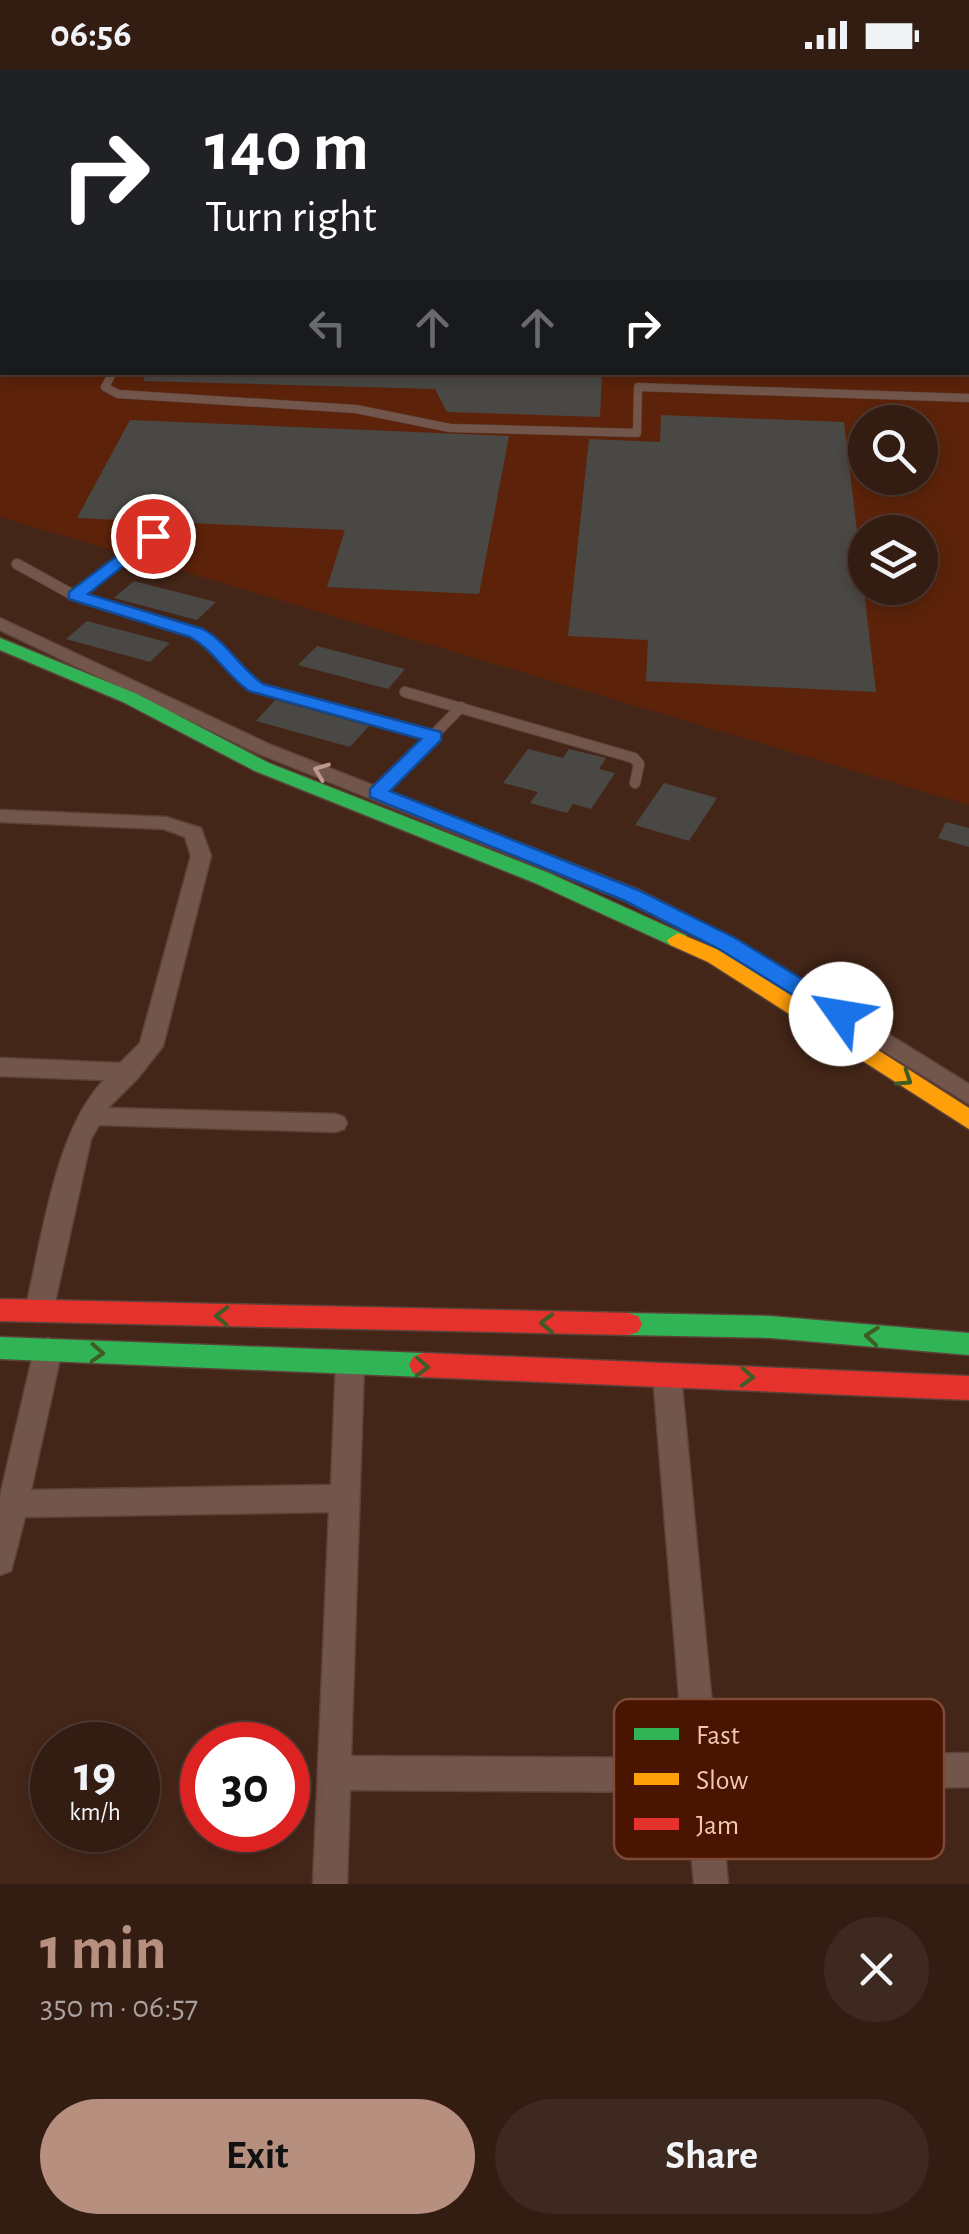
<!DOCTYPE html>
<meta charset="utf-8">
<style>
body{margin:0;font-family:"Alegreya Sans",sans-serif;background:#3e2920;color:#f1f3f6;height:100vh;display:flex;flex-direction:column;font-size:38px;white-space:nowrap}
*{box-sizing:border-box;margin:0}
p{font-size:32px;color:#a9a19f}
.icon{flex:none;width:55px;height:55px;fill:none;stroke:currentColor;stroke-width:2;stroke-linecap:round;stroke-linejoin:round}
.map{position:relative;height:1814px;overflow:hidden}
.sheet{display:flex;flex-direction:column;background:#331c12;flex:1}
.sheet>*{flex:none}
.banner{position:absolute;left:0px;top:0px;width:970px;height:305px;box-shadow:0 5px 15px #0003,0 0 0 2px #4e3a32;background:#202124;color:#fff;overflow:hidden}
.controls{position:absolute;left:848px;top:335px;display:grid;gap:20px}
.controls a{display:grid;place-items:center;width:90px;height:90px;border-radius:50%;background:#331c12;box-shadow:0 5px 15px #0003,0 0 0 2px #4e3a32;font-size:50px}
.speed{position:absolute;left:30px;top:1652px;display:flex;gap:20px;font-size:50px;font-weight:700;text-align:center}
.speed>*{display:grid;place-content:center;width:130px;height:130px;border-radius:50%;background:#331c12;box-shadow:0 5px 15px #0003,0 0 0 2px #4e3a32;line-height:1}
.speed small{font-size:25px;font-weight:400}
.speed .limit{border:15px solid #d22;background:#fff;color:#111}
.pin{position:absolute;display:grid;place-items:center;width:85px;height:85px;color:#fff;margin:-42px;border:5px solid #fff;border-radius:50%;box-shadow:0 2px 10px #0007}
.me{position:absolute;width:110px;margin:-55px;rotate:302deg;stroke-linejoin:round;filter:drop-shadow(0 0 8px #0008)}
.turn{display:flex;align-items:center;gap:35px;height:210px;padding:0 40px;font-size:45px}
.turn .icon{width:130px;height:130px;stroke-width:2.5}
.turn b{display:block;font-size:70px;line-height:85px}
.lanes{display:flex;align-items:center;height:95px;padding:0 40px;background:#0003;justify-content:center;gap:50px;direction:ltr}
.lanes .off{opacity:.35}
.round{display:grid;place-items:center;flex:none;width:105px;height:105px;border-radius:52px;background:#3e2920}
.head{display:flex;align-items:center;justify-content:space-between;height:170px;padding:0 40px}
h1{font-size:60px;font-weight:700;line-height:75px;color:#b68f7f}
.primary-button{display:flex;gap:20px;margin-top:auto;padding:20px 40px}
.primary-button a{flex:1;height:115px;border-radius:60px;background:#b68f7f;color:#111;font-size:40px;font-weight:700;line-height:115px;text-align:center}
.primary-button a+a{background:#3e2920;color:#f1f3f6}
.status{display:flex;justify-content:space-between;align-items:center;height:70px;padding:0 50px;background:#331c12;direction:ltr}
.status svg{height:28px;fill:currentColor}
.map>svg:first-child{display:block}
.built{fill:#5c230a;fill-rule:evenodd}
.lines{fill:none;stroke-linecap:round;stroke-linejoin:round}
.taxiway{fill:#5f4438;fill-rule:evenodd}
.building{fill:#4a4845}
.lane-far1-casing{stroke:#5c4238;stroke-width:9}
.lane-casing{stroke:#5c4238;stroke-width:12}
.street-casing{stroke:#5c4238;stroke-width:3}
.fast-casing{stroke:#5c4238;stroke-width:3}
.slow-casing{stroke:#5c4238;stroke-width:3}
.jam-casing{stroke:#5c4238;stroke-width:3}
.lane-far1{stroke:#72564b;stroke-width:8}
.lane{stroke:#72564b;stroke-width:10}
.street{fill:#72564b;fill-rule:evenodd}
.fast{fill:#30b455;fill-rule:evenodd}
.slow{fill:#ff9f0a;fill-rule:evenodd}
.jam{fill:#e5322d;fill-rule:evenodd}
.oneway{stroke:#bf9a8c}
.oneway2{stroke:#3e5c26}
.route{fill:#1a73e8;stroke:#114b97;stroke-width:2.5}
.key{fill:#491400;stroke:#7c4a37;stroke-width:2.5}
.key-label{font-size:28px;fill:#f3c7b7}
</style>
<div class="status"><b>06:56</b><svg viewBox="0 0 49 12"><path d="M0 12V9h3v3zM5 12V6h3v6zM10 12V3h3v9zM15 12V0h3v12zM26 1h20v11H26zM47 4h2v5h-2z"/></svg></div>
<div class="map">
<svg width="969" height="1814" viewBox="0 0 969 1814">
<rect width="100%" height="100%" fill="#442618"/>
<path class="built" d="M0 0H969V735L0 447ZM2 2H968V302H2ZM865 352H920V408H865ZM865 462H920V518H865Z"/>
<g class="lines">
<path class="taxiway" d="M968 61H969V88H968Z"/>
</g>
<path class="building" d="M147 302H602L600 347 447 342 435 319 143 311Z
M661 345 844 352 876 622 646 611 648 570 568 566 589 369 660 372Z
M130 350 509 366 479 524 327 517 345 460 77 448Z
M134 511 216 532 197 550 114 528Z
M87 551 170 573 150 592 66 569Z
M317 576 405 599 388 619 298 595Z
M275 630 369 656 350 677 256 651Z
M528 679 563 688 569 679 606 688 599 699 615 703 591 739 573 734 567 743 530 733 538 722 503 713Z
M664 713 717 728 689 771 635 755Z
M946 752 969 758V777L938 768Z"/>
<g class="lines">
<g class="lane-far1-casing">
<path id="lane-far1" d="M113 302 105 317 118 324 356 339 450 358 637 363 638 317 969 328
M138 478 153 466"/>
</g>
<g class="lane-casing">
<path id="lane" d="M17 494 75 526 197 563 256 617 434 666
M75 526 141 475
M405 622 634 688 639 694 635 713
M377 723 461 637"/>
</g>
<g class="street-casing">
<path id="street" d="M0 548 271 675 639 820 735 869 969 1014V1034L719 879 623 830 257 683 0 560Z
M0 740 166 747 201 758 211 786 163 976 138 1008 108 1038 335 1044 344 1047 347 1053 344 1059 335 1062 99 1055 91 1069 53 1241 49 1249 39 1252 29 1249 25 1241C42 1170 55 1060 104 1010L0 1006V988L120 993 140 973 191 786 185 767 164 759 0 752Z
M48 1268 58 1272 62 1280 31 1420 331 1415 336 1294 340 1286 350 1282 360 1286 364 1294 351 1686 684 1688 653 1305 657 1297 667 1293 677 1297 681 1305 717 1688 969 1683V1717L720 1721 728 1814H694L686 1722 350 1720 347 1814H313L329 1442 25 1447 11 1501 0 1505V1426L34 1280 38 1272Z"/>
</g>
<g class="fast-casing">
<path id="fast" d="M0 568 137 624 269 693 549 803 686 865 689 870 686 875H670L535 813 255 701 123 632 0 580Z
M628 1243 770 1246 969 1263V1285L770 1268 628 1265 618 1262 614 1254 618 1246Z
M0 1267 423 1283 433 1287 437 1295 433 1303 423 1307 0 1289Z"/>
</g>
<g class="slow-casing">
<path id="slow" d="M678 863 724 882 969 1038V1059L708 892 670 875 667 870Z"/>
</g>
<g class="jam-casing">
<path id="jam" d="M0 1229 628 1243 638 1246 642 1254 638 1262 628 1265 0 1251Z
M423 1283 969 1306V1330L423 1307 413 1303 409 1295 413 1287Z"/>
</g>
<use href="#lane-far1" class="lane-far1"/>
<use href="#lane" class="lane"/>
<use href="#street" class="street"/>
<use href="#fast" class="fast"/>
<use href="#slow" class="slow"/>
<use href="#jam" class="jam"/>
</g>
<defs><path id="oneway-chevron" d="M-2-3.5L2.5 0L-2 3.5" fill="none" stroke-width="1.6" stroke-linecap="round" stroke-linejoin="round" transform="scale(2.5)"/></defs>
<use class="oneway" href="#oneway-chevron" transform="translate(321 701) rotate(-159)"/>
<g class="oneway2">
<use href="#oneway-chevron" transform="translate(905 1009) rotate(33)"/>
<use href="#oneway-chevron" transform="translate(222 1246) rotate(-178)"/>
<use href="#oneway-chevron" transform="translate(547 1253) rotate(-179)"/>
<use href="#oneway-chevron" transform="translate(872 1266) rotate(-175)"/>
<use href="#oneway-chevron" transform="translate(97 1283) rotate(3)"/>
<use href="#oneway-chevron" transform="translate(422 1297) rotate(2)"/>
<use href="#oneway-chevron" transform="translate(747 1307) rotate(2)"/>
</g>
<path class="route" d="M147 463 161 466 88 524 203 559C227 572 240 598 263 614L441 662V670L390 721 638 820 735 868 849 938V950H833L719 879 623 830 370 727V719L421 669 249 621C227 606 214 580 190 567L69 529V522Z"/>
<rect x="614" y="1629" width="330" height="160" rx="15" class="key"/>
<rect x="634" y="1658" width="45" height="12" fill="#30b455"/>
<rect x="634" y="1703" width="45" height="12" fill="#ff9f0a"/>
<rect x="634" y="1748" width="45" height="12" fill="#e5322d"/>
<g class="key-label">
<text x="696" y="1674">Fast</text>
<text x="696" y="1719">Slow</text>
<text x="696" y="1764">Jam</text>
</g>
</svg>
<div class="controls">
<a><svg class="icon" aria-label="search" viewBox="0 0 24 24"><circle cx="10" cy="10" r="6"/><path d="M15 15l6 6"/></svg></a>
<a><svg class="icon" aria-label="layers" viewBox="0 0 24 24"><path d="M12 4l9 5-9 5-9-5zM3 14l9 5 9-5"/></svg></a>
</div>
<div class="speed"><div>19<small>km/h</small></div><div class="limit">30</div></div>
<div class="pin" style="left:153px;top:466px;background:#d93025"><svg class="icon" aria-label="arrive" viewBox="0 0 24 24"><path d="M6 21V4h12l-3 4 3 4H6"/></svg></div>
<svg class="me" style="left:841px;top:944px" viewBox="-20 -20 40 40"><circle r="19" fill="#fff"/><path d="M0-13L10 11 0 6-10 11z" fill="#1a73e8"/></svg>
<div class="banner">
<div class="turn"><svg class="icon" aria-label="right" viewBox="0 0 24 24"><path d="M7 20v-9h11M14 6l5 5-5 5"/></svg><div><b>140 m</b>Turn right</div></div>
<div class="lanes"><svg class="icon off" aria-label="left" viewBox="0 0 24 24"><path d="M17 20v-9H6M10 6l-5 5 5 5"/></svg><svg class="icon off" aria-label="ahead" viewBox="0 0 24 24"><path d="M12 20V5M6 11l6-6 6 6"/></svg><svg class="icon off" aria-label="ahead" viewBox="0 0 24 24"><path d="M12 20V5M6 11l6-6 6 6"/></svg><svg class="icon" aria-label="right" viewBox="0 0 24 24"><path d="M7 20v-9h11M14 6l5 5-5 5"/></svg></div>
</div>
</div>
<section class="sheet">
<div class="head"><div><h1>1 min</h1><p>350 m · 06:57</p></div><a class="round"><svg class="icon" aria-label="close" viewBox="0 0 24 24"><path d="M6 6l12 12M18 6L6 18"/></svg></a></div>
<div class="primary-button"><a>Exit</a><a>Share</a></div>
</section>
